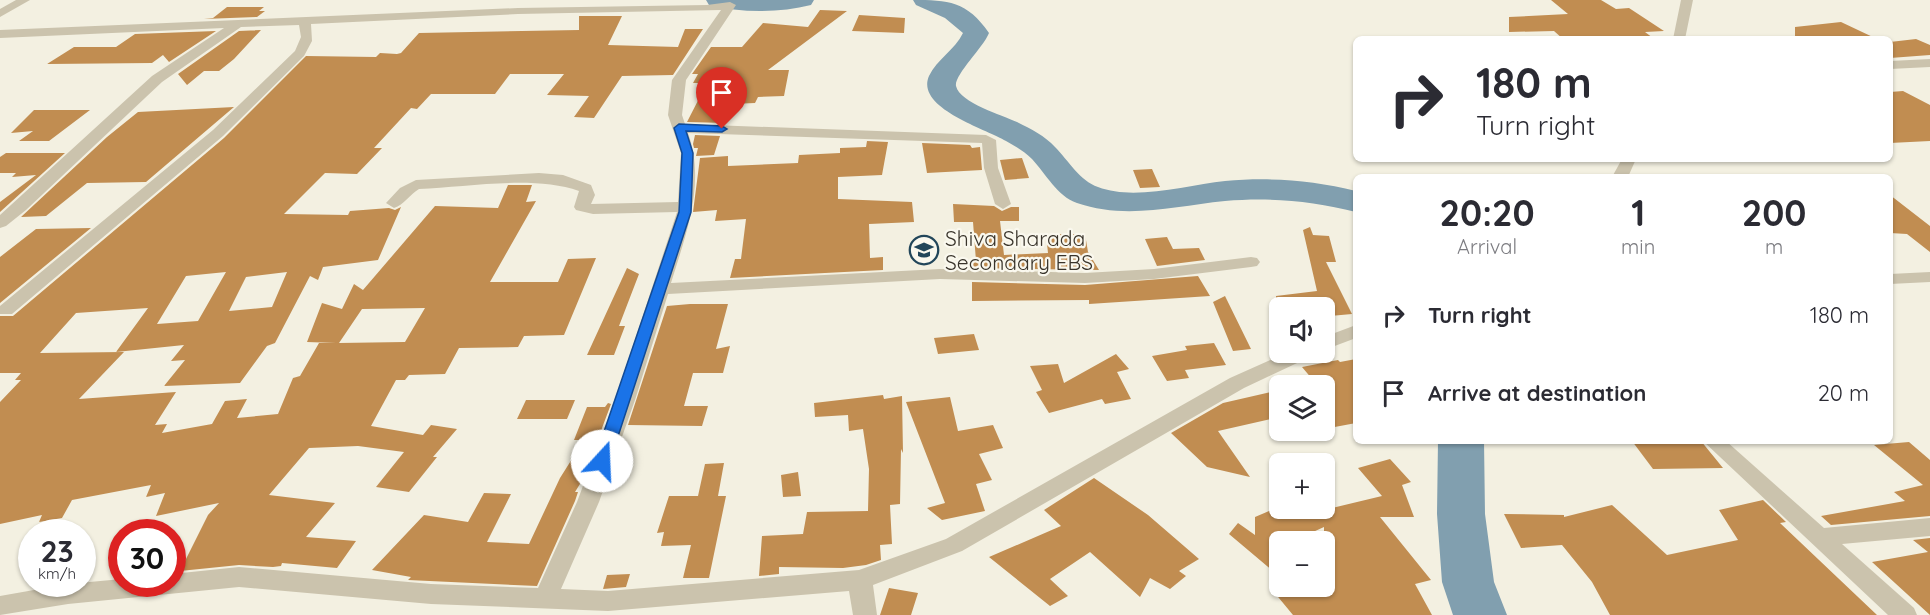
<!DOCTYPE html>
<meta charset="utf-8">
<style>
body{margin:0;font-family:Quicksand,sans-serif;background:#f2f2f3;color:#2b2b33;height:100vh;display:flex;flex-direction:column;font-size:22px;white-space:nowrap}
*{box-sizing:border-box;margin:0}
p{font-size:20px;color:#7c7c81}
.icon{flex:none;width:33px;height:33px;fill:none;stroke:currentColor;stroke-width:2;stroke-linecap:round;stroke-linejoin:round}
.map{position:relative;flex:1;overflow:hidden}
.side{position:absolute;left:1353px;top:174px;width:540px;height:270px;display:flex;flex-direction:column;background:#fff;border-radius:9px;box-shadow:0 2px 4px #0004}
.side>*{flex:none}
.top-card{position:absolute;left:1353px;top:36px;width:540px;height:126px;border-radius:9px;box-shadow:0 2px 4px #0004;background:#fff;color:#2b2b33;overflow:hidden}
.buttons{position:absolute;left:1269px;top:297px;display:grid;gap:12px}
.buttons a{display:grid;place-items:center;width:66px;height:66px;border-radius:9px;background:#fff;box-shadow:0 2px 4px #0004;font-size:30px}
.speed{position:absolute;left:18px;top:519px;display:flex;gap:12px;font-size:30px;font-weight:700;text-align:center}
.speed>*{display:grid;place-content:center;width:78px;height:78px;border-radius:50%;background:#fff;box-shadow:0 2px 4px #0004;line-height:1}
.speed small{font-size:15px;font-weight:400}
.speed .limit{border:9px solid #d22;background:#fff;color:#111}
.pin{position:absolute;display:grid;place-items:center;width:51px;height:51px;color:#fff;margin:-62px -26px;border-radius:50% 50% 50% 0;rotate:-45deg;box-shadow:0 0 6px #0007}
.pin .icon{rotate:45deg}
.me{position:absolute;width:66px;margin:-33px;rotate:20deg;stroke-linejoin:round;filter:drop-shadow(0 0 4px #0008)}
.turn{display:flex;align-items:center;gap:21px;height:126px;padding:0 24px;font-size:27px}
.turn .icon{width:78px;height:78px;stroke-width:2.5}
.turn b{display:block;font-size:42px;line-height:51px}
.eta{display:flex;justify-content:space-evenly;align-items:center;height:102px;text-align:center}
.eta b{font-size:36px;font-weight:700;line-height:42px}
ul{padding:0;list-style:none}
li{display:flex;align-items:center;gap:18px;height:78px;padding:0 24px}
li div{flex:1}
li b{display:block;font-size:22px}
li em{font-style:normal}
.map>svg:first-child{display:block}
.lines{fill:none;stroke-linecap:round;stroke-linejoin:round}
.river{fill:#819faf;fill-rule:evenodd}
.building{fill:#c18d51;fill-rule:evenodd}
.minor{fill:#cbc3ad;fill-rule:evenodd}
.route{fill:#1a73e8;stroke:#114b97;stroke-width:1.5}
.labels{text-anchor:middle;dominant-baseline:central;stroke-width:4.5;stroke-linejoin:round;paint-order:stroke}
.poi-label{font-size:21px;fill:#39342b;stroke:#faf8ee;text-anchor:start}
</style>
<div class="map">
<svg width="1930" height="615" viewBox="0 0 1930 615">
<rect width="100%" height="100%" fill="#f3f0e1"/>
<g class="lines">
<path class="river" d="M706 0H814L811 5C779 13 741 13 709 5Z
M913 0C948 0 967 1 989 33 983 48 954 75 956 86 960 103 1002 115 1017 122 1031 129 1045 136 1055 147 1068 160 1080 181 1098 187 1134 201 1187 185 1225 181 1269 177 1313 180 1356 191V212C1313 201 1270 197 1225 201 1175 206 1126 220 1077 203 1057 196 1046 174 1032 159 1024 151 1015 146 1006 141 986 129 915 108 929 76 937 59 955 50 963 33L945 18 916 5Z
M1438 441H1484L1485 514 1494 582 1507 615H1453L1442 582 1437 514Z"/>
</g>
<path class="building" d="M1551 0H1601L1616 9 1629 8 1664 31 1645 32 1653 38 1607 39H1563L1554 31 1509 32V17L1568 14Z
M227 7H264L259 11H265L257 17 204 19 213 18Z
M820 10 847 11 768 70H789L784 96 758 97 755 103 732 104 725 123 687 122 707 83H693L698 74H692L711 47H742L763 23 808 27Z
M859 15 905 18 904 33 852 31Z
M579 16H622L608 45 678 47 685 29H703L673 75 622 76 594 118 574 117 589 96 547 95 564 74H510L495 94H431L417 109 411 108 374 148H382L357 174 325 173 284 214 348 215 350 211 389 208 395 210 401 207 378 260 323 267 318 280 310 276 275 343 267 346 240 383 164 386 185 360 171 361 184 345 116 352 148 308 76 313 40 353 124 352 79 399 176 392 155 425 167 424 162 433 212 424 225 401 247 399 237 418 278 414 293 378 300 376 319 343H336L307 342 322 303 342 309 354 284 363 290 435 206 498 208 508 185H532L526 202 536 201 490 282H558L568 259 596 258 564 335 524 336 518 347 459 348 445 374 409 375 405 380H396L371 426 423 435 431 425 457 429 433 457H437L409 492 376 487 404 452 358 446 309 448 269 495 335 503 306 537 356 541 337 568 282 563 281 566 273 567 239 565 180 571 208 515 219 503 156 516 165 493 146 497 151 485 72 500 62 518 39 522 42 515 0 524V402L21 380H15L21 373H0V316H13L224 138 306 56 376 57 380 53 397 54 401 53 419 33 579 30ZM226 272 198 321 157 324 186 276ZM287 272 272 307 229 311 246 277ZM425 308 405 342 339 343 362 309Z
M1841 22 1877 39H1795V27Z
M261 30 234 59 219 71H204L187 85 178 74 239 31Z
M216 31 169 62 163 55 152 63 47 64 74 47H116L135 34Z
M1916 39 1930 45V55L1890 58V42Z
M1903 91 1930 105V141L1890 143V92Z
M234 107 146 182 87 183 46 216 21 217 107 137 138 112Z
M34 110H90L49 141H19L33 131 11 133Z
M695 135 720 136 714 155 696 156 698 148H694L693 144Z
M867 141 888 142 882 175 838 177V199L912 202 914 222 869 224 870 258 883 257V270L730 278 735 259H741L746 219 715 221 717 210 693 212 700 158 728 156V166L798 163 799 155 840 153V148L866 147Z
M922 143 970 145 972 148 980 147 982 170 927 173Z
M6 153H65L0 212V202L36 175 12 177 16 173H0V157Z
M1022 158 1029 178 1005 180 1000 160Z
M1152 169 1160 187 1140 188 1133 170Z
M1890 195 1930 226V252L1907 234 1890 233Z
M953 204 994 206 1002 211 1011 207H1019V221H1000L1004 255 1048 253 1046 234H1085L1088 252 1099 270 972 268V261H976L973 222H954Z
M1310 227 1313 235 1329 236 1336 262H1326L1352 314 1330 316 1325 308H1276V296L1317 291 1303 230Z
M91 228 0 303V257L36 229Z
M1167 237 1173 249 1199 248 1205 260 1157 266 1145 239Z
M627 268 639 274 619 326H625L614 355H587Z
M1198 276 1210 296 1089 304V300L972 301V282L1085 285Z
M1225 296 1251 349 1233 351 1213 302Z
M690 304H728L716 349 730 346 723 373H693L684 406H708L702 426 628 425 667 306Z
M974 334 979 350 938 354 934 338Z
M1214 343 1226 365 1185 370 1189 378 1167 381 1152 356 1187 350 1185 346Z
M1116 354 1129 369 1117 372 1131 399 1105 404 1102 399 1049 413 1036 392 1042 390 1030 366 1058 364 1064 383Z
M1356 359V423L1324 429V386H1318L1302 367 1338 360 1340 362Z
M1280 390V417L1218 431 1250 477 1207 467 1171 433 1223 403Z
M883 395 884 399 902 396 903 453 901 449 900 504 890 505 892 544 880 545 881 560 866 565 843 568 779 567V574L759 576 762 536 803 534 807 512 868 511 869 469 863 429 849 431 848 415 815 417 814 403Z
M950 397 958 431 993 425 1003 448 979 454 992 480 976 484 985 511 942 520 927 508 945 503 906 402Z
M526 400H575L567 419H517Z
M608 403 611 404 583 479 575 492H578L575 501 537 586 408 580 411 577 372 570 424 515 468 522 484 493 511 494 487 542 529 544 560 478 584 440H574L587 407H605Z
M1632 441H1701L1723 468 1653 469Z
M1909 442 1930 460V516L1831 525 1821 516 1905 501 1894 492 1923 485 1874 445Z
M1390 459 1411 482 1402 485 1414 517H1380L1431 580 1415 584 1432 615H1293L1269 586H1324V527L1291 542H1280V546L1272 549 1280 555V577L1229 534 1238 523 1255 535V517L1276 508H1297L1303 515 1382 496 1358 468Z
M724 463 718 496H726L709 578H683L691 545 661 546 664 532 657 533 669 496H698L705 464Z
M798 472 801 496 783 497 781 475Z
M1094 478 1148 515 1199 559 1179 571 1186 576 1170 589 1150 578 1140 597 1090 552 1050 579 1068 596 1050 606 989 557 1061 526 1044 510Z
M1763 500 1786 522 1780 523 1877 615H1610L1592 582 1562 545 1521 548 1504 514 1564 515V517L1612 505 1667 555 1738 540 1719 510Z
M1930 538V615L1872 562 1928 552 1913 540Z
M630 574 626 587 603 589 607 575Z
M889 588 918 593 911 615H880Z"/>
<g class="lines">
<path class="minor" d="M16 0H30L0 17V9Z
M1681 0H1693L1685 39H1673Z
M730 2 736 5 686 80 682 115 685 124 986 135 996 140 998 168 1011 204 1003 209 995 204 984 168 982 143 688 133C706 183 686 234 671 283L940 269 1085 273 1154 269 1251 257 1257 258 1260 262 1257 266 1251 267 1154 279 1085 283 940 279 668 294 635 400 599 502 561 589 608 591 859 570 946 539 1230 378 1288 352H1314L1312 356 1244 388 962 551 873 585 877 615H853L849 591 608 611 431 604 239 587 68 604 0 615V596L68 584 122 579V584H172V574L239 567 431 584 538 588 577 502 615 400 677 212 593 214 576 210 574 207 579 191C534 175 467 187 419 189 410 194 404 205 394 208L386 203 400 188 416 180 539 173 563 175 591 185 595 195 591 204 678 202 681 153 668 115 672 80 721 10 518 14 311 24 312 41 304 56 223 136 12 314H0V306L213 130 295 51 301 37 299 25 241 27 162 82 26 210 6 226 0 228V215L152 76 224 28 0 38V30L518 8 707 5Z
M1930 59V67L1890 69V61Z
M1622 159H1636L1628 177H1612Z
M1930 272V282L1890 284V274Z
M1356 325V338L1324 350V337Z
M1703 441H1726L1824 528 1930 518V536L1842 544 1914 608 1917 615H1888Z"/>
</g>
<path class="route" d="M679 124 722 126 727 129 722 132 686 131 693 153 691 212 610 461 608 466H597L594 461 679 212 682 153 674 128Z"/>
<defs>
<g id="school-ring" transform="scale(1.5)"><circle r="9.5" fill="#faf8ee" stroke="#22465a" stroke-width="1.5"/><path d="M0-5L7-2L0 1L-7-2ZM-4 1L0 2.5L4 1V4Q0 6-4 4Z" fill="#22465a"/></g>
</defs>
<g fill-rule="evenodd">
<use href="#school-ring" x="924" y="250"/>
</g>
<g class="labels">
<g class="poi-label">
<text x="945" y="238">Shiva Sharada<tspan x="945" dy="24">Secondary EBS</tspan></text>
</g>
</g>
</svg>
<div class="buttons">
<a><svg class="icon" aria-label="sound" viewBox="0 0 24 24"><path d="M4 9h4l5-4v14l-5-4H4zM17 9q2 3 0 6"/></svg></a>
<a><svg class="icon" aria-label="layers" viewBox="0 0 24 24"><path d="M12 4l9 5-9 5-9-5zM3 14l9 5 9-5"/></svg></a>
<a>+</a>
<a>−</a>
</div>
<div class="speed"><div>23<small>km/h</small></div><div class="limit">30</div></div>
<div class="pin" style="left:722px;top:129px;background:#d93025"><svg class="icon" aria-label="arrive" viewBox="0 0 24 24"><path d="M6 21V4h12l-3 4 3 4H6"/></svg></div>
<svg class="me" style="left:602px;top:461px" viewBox="-20 -20 40 40"><circle r="19" fill="#fff"/><path d="M0-13L10 11 0 6-10 11z" fill="#1a73e8"/></svg>
<div class="top-card">
<div class="turn"><svg class="icon" aria-label="right" viewBox="0 0 24 24"><path d="M7 20v-9h11M14 6l5 5-5 5"/></svg><div><b>180 m</b>Turn right</div></div>
</div>
<section class="side">
<div class="eta">
<div><b>20:20</b><p>Arrival</p></div>
<div><b>1</b><p>min</p></div>
<div><b>200</b><p>m</p></div>
</div>
<ul>
<li><svg class="icon" aria-label="right" viewBox="0 0 24 24"><path d="M7 20v-9h11M14 6l5 5-5 5"/></svg><div><b>Turn right</b></div><em>180 m</em></li>
<li><svg class="icon" aria-label="arrive" viewBox="0 0 24 24"><path d="M6 21V4h12l-3 4 3 4H6"/></svg><div><b>Arrive at destination</b></div><em>20 m</em></li>
</ul>
</section>
</div>
